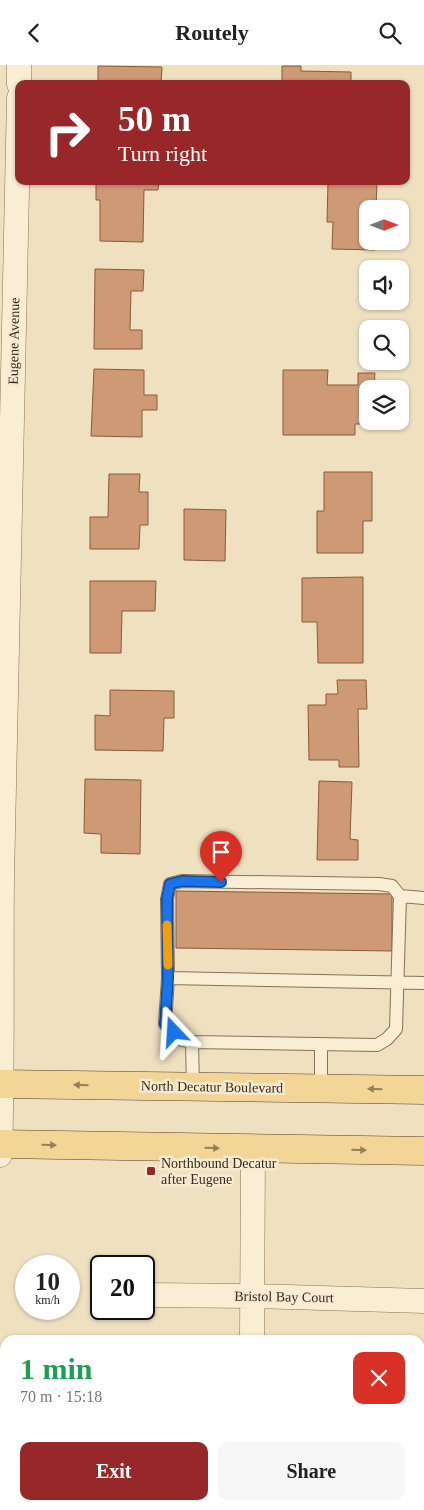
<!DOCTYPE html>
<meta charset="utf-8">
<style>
body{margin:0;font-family:"Times New Roman",serif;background:#f6f6f6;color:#222;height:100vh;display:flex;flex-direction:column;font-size:19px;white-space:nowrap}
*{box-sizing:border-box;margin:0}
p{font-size:16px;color:#767676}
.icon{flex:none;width:28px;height:28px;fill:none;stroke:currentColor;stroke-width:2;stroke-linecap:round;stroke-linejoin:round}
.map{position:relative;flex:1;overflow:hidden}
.details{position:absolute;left:0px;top:1270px;width:425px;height:175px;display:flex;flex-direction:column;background:#fff;border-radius:15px 15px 0 0;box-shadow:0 1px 4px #0004}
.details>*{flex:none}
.banner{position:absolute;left:15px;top:15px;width:395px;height:105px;border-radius:10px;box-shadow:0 1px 4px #0004;background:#982729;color:#fff;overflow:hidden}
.needle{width:32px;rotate:90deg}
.controls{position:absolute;left:359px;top:135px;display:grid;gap:10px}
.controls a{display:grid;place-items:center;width:50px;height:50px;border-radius:10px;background:#fff;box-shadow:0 1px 4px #0004;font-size:25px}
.speed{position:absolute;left:15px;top:1190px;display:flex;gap:10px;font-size:25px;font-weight:700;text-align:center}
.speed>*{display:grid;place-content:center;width:65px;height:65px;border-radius:50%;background:#fff;box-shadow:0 1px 4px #0004;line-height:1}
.speed small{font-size:12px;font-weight:400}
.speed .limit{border:2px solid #111;border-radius:8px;background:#fff;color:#111}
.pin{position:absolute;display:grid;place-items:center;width:42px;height:42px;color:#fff;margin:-51px -21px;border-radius:50% 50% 50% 0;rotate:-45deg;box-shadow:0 0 5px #0007}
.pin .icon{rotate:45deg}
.me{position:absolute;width:55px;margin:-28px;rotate:340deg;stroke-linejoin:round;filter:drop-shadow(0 0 4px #0008)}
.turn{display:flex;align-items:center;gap:18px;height:105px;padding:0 20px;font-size:22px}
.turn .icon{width:65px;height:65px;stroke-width:2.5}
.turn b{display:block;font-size:35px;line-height:42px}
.round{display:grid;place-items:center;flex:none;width:52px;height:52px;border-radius:10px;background:#f6f6f6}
.headline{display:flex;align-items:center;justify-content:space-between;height:85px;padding:0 20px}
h1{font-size:30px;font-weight:700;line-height:38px;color:#1e9e55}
.cta{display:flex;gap:10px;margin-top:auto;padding:10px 20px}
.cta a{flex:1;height:58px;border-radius:10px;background:#982729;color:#fff;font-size:20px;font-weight:700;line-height:58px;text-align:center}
.cta a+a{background:#f6f6f6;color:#222}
header{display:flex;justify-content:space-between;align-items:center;height:65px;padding:0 20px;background:#fff;font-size:22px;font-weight:700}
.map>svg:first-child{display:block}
.building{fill:#ce9975;stroke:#885a3d}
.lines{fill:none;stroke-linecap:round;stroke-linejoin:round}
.service-casing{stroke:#887158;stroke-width:14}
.minor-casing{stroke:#887158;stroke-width:25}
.primary-casing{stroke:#563f2c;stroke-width:29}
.service{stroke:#f9eed4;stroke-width:12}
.minor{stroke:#f9eed4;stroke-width:24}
.primary{stroke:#f3d697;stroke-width:28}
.oneway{fill:#95805a}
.route-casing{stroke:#114b97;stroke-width:12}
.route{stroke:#1a73e8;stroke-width:9}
.slow{stroke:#f59e0b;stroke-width:9}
.poi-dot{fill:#982729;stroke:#f6ebd0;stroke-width:2}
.labels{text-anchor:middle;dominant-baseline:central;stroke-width:5;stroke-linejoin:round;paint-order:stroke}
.street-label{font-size:14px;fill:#37291d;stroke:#f6ebd0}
.poi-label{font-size:14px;fill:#37291d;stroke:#f6ebd0;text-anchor:start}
</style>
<header><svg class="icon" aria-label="back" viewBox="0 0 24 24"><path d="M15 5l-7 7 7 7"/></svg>Routely<svg class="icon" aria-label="search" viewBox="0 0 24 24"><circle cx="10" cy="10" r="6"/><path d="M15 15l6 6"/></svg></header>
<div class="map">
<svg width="424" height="1445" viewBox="0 0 424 1445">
<rect width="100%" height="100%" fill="#efe0c0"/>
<path class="building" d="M98 1 162 2 161 19H98Z
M282 1H301V6L351 7V19H282Z
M96 116H159L158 125H144L143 177 100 176V135H96Z
M328 116H377L376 144H368V176H376L375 185 332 184 333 157H327Z
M95 204 144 205 143 226H131L130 265H142V284H94Z
M94 304 144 305V330H157V345H142V372L91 371Z
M283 305H328L327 320H358V308H375L374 324H368V356H374V359H355V370H283Z
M324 407H372V456H363V488H317V446H324Z
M109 409H140L139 427H148V460H140L139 484H90V452H108Z
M184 444 226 445 225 496 184 495Z
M363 512V598H318L317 557H302V513Z
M90 516H156L155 546H122L121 588H90Z
M337 615H366L367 644H358L359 702H339V695H309L308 640H326V629H338Z
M110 625 174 626V653H164L163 686 95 685V650L110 651Z
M85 714 141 715 140 789 101 788V769L84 768Z
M319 716 352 717 350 774 358 775V795H317Z
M176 826 392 829V886L176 883Z"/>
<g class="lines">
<g class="service-casing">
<path id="service" d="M182 816 379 819 392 821 400 831 396 964 387 974 377 980 192 977 182 975 165 959 168 913 167 834 170 819Z
M400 831 424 833
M168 913 424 918
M192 977 193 1022
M321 980V1023"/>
</g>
<g class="minor-casing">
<path id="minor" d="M19 19V0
M0 1090C3 998 1 905 2 813L19 33
M144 1230 253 1231 424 1236
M252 1275 253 1084
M248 1445V1440"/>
</g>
<g class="primary-casing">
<path id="primary" d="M0 1019 424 1025
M0 1079 424 1086"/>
</g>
<use href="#service" class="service"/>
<use href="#minor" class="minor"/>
<use href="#primary" class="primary"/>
</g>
<defs><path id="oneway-solid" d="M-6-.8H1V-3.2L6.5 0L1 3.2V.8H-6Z" transform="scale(1.25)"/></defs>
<g class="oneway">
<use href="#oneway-solid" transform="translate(81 1020) rotate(-179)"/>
<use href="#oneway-solid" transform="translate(375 1024) rotate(-179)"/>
<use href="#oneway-solid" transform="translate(49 1080) rotate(1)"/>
<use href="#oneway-solid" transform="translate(212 1083) rotate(1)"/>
<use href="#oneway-solid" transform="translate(359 1085) rotate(1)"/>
</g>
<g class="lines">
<g class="route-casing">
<path id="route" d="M174 967 165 959 168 913 167 834 170 819 182 816 221 817"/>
</g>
<use href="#route" class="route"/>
<path class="slow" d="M167 860 168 900"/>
</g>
<rect class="poi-dot" x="146" y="1101" width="10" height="10" rx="2.5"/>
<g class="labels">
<g class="street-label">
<text transform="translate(14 276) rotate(-89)">Eugene Avenue</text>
<text transform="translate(212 1022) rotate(1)">North Decatur Boulevard</text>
<text transform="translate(284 1232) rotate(1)">Bristol Bay Court</text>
</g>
<g class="poi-label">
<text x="161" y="1098">Northbound Decatur<tspan x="161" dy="16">after Eugene</tspan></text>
</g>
</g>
</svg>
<div class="controls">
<a><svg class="needle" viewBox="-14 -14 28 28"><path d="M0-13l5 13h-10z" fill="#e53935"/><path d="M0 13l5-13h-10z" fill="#767676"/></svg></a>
<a><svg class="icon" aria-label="sound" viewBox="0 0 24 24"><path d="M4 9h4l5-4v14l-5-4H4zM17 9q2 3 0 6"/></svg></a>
<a><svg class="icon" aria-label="search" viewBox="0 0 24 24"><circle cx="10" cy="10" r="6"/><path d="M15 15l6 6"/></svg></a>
<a><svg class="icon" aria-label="layers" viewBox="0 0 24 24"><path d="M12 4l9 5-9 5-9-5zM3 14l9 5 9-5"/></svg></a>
</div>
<div class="speed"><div>10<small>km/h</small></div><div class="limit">20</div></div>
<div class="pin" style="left:221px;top:817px;background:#d93025"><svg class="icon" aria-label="arrive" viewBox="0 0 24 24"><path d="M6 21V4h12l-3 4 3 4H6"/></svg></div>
<svg class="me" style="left:174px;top:967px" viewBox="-20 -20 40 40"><path d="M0-17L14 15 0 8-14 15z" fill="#1a73e8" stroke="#fff" stroke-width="4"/></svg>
<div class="banner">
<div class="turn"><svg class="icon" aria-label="right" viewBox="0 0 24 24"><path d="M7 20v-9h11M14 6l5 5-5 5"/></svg><div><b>50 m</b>Turn right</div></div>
</div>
<section class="details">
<div class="headline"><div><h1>1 min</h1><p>70 m · 15:18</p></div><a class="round" style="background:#d93025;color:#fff"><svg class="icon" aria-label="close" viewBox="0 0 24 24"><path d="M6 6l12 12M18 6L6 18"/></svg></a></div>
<div class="cta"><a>Exit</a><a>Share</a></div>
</section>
</div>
